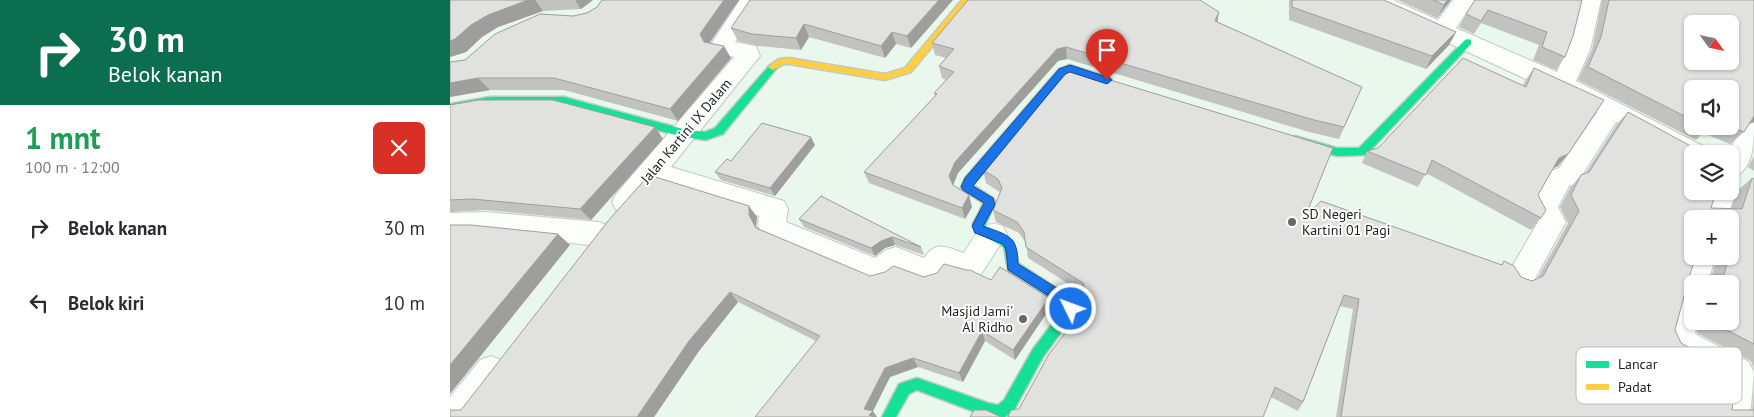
<!DOCTYPE html>
<html lang="id">
<meta charset="utf-8">
<style>
body{margin:0;font-family:"PT Sans",sans-serif;background:#f2f2f3;color:#2b2b33;height:100vh;display:flex;flex-direction:column;font-size:19px;white-space:nowrap}
*{box-sizing:border-box;margin:0}
p{font-size:16px;color:#7c7c81}
.icon{flex:none;width:28px;height:28px;fill:none;stroke:currentColor;stroke-width:2;stroke-linecap:round;stroke-linejoin:round}
.map{position:relative;flex:1;overflow:hidden}
.sheet{display:flex;flex-direction:column;background:#fff;width:450px}
.sheet>*{flex:none}
.top-card{background:#0b6e4f;color:#fff;overflow:hidden}
.needle{width:32px;rotate:123deg}
.tools{position:absolute;left:1234px;top:15px;display:grid;gap:10px}
.tools a{display:grid;place-items:center;width:55px;height:55px;border-radius:8px;background:#fff;box-shadow:0 1px 4px #0004;font-size:25px}
.pin{position:absolute;display:grid;place-items:center;width:42px;height:42px;color:#fff;margin:-51px -21px;border-radius:50% 50% 50% 0;rotate:-45deg;box-shadow:0 0 5px #0007}
.pin .icon{rotate:45deg}
.me{position:absolute;width:55px;margin:-28px;rotate:312deg;stroke-linejoin:round;filter:drop-shadow(0 0 4px #0008)}
.turn{display:flex;align-items:center;gap:18px;height:105px;padding:0 25px;font-size:22px}
.turn .icon{width:65px;height:65px;stroke-width:2.5}
.turn b{display:block;font-size:35px;line-height:42px}
.round{display:grid;place-items:center;flex:none;width:52px;height:52px;border-radius:8px;background:#f2f2f3}
.headline{display:flex;align-items:center;justify-content:space-between;height:85px;padding:0 25px}
h1{font-size:30px;font-weight:700;line-height:38px;color:#1e9e55}
ul{padding:0;list-style:none}
li{display:flex;align-items:center;gap:15px;height:75px;padding:0 25px}
li div{flex:1}
li b{display:block;font-size:19px}
li em{font-style:normal}
main{display:flex;flex:1;min-height:0}
.map>svg:first-child{display:block}
.lines{fill:none;stroke-linecap:round;stroke-linejoin:round}
.street-casing{stroke:#c0cac1;stroke-width:2}
.fast-casing{stroke:#c0cac1;stroke-width:3}
.slow-casing{stroke:#c0cac1;stroke-width:3}
.street{fill:#fcfefc;fill-rule:evenodd}
.fast{fill:#16e098;fill-rule:evenodd}
.slow{fill:#ffcf43;fill-rule:evenodd}
.wall{fill:#c2c2c0;fill-rule:evenodd}
.shaded-wall{fill:#9e9e9c}
.building{fill:#e1e2df;stroke:#9e9e9c;fill-rule:evenodd}
.route{fill:#1a73e8;stroke:#114b97}
.poi-dot{fill:#626d64;stroke:#fff;stroke-width:2}
.labels{text-anchor:middle;dominant-baseline:central;stroke-width:4;stroke-linejoin:round;paint-order:stroke}
.street-label{font-size:14px;fill:#19221b;stroke:#fff}
.poi-label{font-size:14px;fill:#19221b;stroke:#fff;text-anchor:start}
.key{fill:#fff;stroke:#babdbb;stroke-width:1}
.key-label{font-size:14px;fill:#19221b}
</style>
<main>
<section class="sheet">
<div class="top-card">
<div class="turn"><svg class="icon" aria-label="right" viewBox="0 0 24 24"><path d="M7 20v-9h11M14 6l5 5-5 5"/></svg><div><b>30 m</b>Belok kanan</div></div>
</div>
<div class="headline"><div><h1>1 mnt</h1><p>100 m · 12:00</p></div><a class="round" style="background:#d93025;color:#fff"><svg class="icon" aria-label="close" viewBox="0 0 24 24"><path d="M6 6l12 12M18 6L6 18"/></svg></a></div>
<ul>
<li><svg class="icon" aria-label="right" viewBox="0 0 24 24"><path d="M7 20v-9h11M14 6l5 5-5 5"/></svg><div><b>Belok kanan</b></div><em>30 m</em></li>
<li><svg class="icon" aria-label="left" viewBox="0 0 24 24"><path d="M17 20v-9H6M10 6l-5 5 5 5"/></svg><div><b>Belok kiri</b></div><em>10 m</em></li>
</ul>
</section>
<div class="map">
<svg width="1304" height="417" viewBox="0 0 1304 417">
<rect width="100%" height="100%" fill="#eaf7ec"/>
<g class="lines">
<g class="street-casing">
<path id="street" d="M290 0H312L285 42 306 46 310 56 221 167 334 201 338 209 336 222 425 258 436 250 446 247 474 258C486 240 496 247 514 253 525 237 531 218 553 226L557 234 530 276 520 279 497 272 490 282 478 286 449 274 439 281 426 285 314 237 308 225 309 216 207 184C195 198 188 217 166 210L162 202 166 194 284 57 262 52 259 47Z
M913 0H943L988 20 1003 0H1025L1006 28 1107 72 1116 50 1129 0H1151L1140 50 1126 81 1255 147 1259 154H1242V163L1237 161 1166 122 1127 183 1119 186 1108 207 1116 222 1081 286 1071 290 1061 286 1056 277 1088 222 1080 208 1101 171 1109 168 1147 112 916 5Z
M1304 123C1304 144 1304 171 1280 179V154H1276L1295 125Z
M1280 183 1286 191 1277 219H1249L1258 191H1280Z
M35 212 149 222 159 226 163 234 159 242 149 246 35 234 0 235V213Z
M1241 247H1242V256H1265L1258 284H1242V321H1248L1245 334 1299 362 1304 373 1300 417H1266L1272 381 1217 351 1212 341 1227 286Z
M41 356 52 360 57 371 52 382 26 417H0V397L30 360Z"/>
</g>
<g class="fast-casing">
<path id="fast" d="M1018 39 1021 40V44L916 155 887 156 841 143 840 140 845 136 887 148H909L1015 40Z
M323 64 326 65 328 67 326 69 273 134 256 140 233 137 114 105H40L0 112V104L40 97H114L233 129 255 132 265 128 320 65Z
M535 207 539 209 541 212 535 226 563 241 568 263 625 300 627 309 625 313 593 357 564 410 555 417H538L467 390 459 394 446 417H432L449 384 467 378 538 403 548 405 554 400 583 349 615 307 558 270 554 247 525 232 523 223 531 209Z"/>
</g>
<g class="slow-casing">
<path id="slow" d="M512 0H521L461 72 435 80 339 64H334L323 70 318 67 329 59 339 58 435 74 455 68Z
M620 65 660 78 662 80 657 83 620 72 615 73 524 183 523 185 543 198 545 201 539 215H531L529 212 533 203 513 190 511 187 515 178 609 69Z"/>
</g>
<use href="#street" class="street"/>
<use href="#fast" class="fast"/>
<use href="#slow" class="slow"/>
</g>
<path class="wall" d="M0 0H143L131 9 93 11 48 27 32 37 16 52 0 57Z
M152 0H289L260 43 281 58 228 121 114 90H40L0 97 15 60 123 16 137 13 147 7Z
M300 0H503L461 48 446 44 435 58 359 37 351 50 308 46 288 41 281 28Z
M839 0H934L1006 32 999 45 976 69 839 20Z
M948 0H1001L987 18Z
M1025 0H1132L1115 57 1106 70 1083 60 1089 45 1031 23 1024 34 1009 27 1016 14Z
M1152 0H1304V122L1300 123 1294 132 1280 144 1253 133 1246 140 1128 80 1142 50ZM1242 89 1280 126H1242Z
M767 22 912 87 889 139 859 132 617 59 608 61 508 173 503 185 522 207 515 219 419 183 414 172 485 96 484 93 496 80 492 78 489 66 496 58 485 55 482 43Z
M1084 68 1108 166 1103 168 1088 195 1091 218 1081 230 976 173 968 187 912 163 917 151 928 148 1073 85 1075 81Z
M0 105 205 127 213 139 141 220 35 210 0 212Z
M1178 112 1239 170 1261 208 1281 209 1288 190 1302 178 1304 179V369L1301 361 1247 333 1249 321H1280V284H1247L1259 275H1262L1267 256H1280V219H1242L1240 274 1225 330 1231 343 1282 410H1302L1304 391V417H886L903 309 890 306 853 402 848 411 821 397 569 409 633 310 636 302 633 293 578 258 576 243 569 233 546 222 543 210 551 193 536 183 533 170 855 217 1051 265 1054 261 1071 277 1082 281 1087 279 1118 223 1110 207 1120 188 1131 175 1135 174 1167 124Z
M365 145 325 196 271 180 265 172 281 161Z
M1304 156V171L1298 167Z
M371 196 471 247 474 255 445 245 435 248 425 256 354 227 349 219Z
M307 217 306 226 308 229 420 276 474 277 541 280 600 308 565 360 535 341 513 382 468 367 440 377 423 411 366 341 288 302 249 351 204 417H0Z"/>
<path class="shaded-wall" d="M78 0H85L93 11 48 27 32 37 16 52 0 57V41L21 25 38 15Z
M125 0H143L131 9Z
M274 0H289L257 46 250 34Z
M489 0H503L461 48 457 36Z
M997 0H1001L987 18 994 5Z
M769 12 767 24 765 21Z
M354 24 359 37 351 50 346 38Z
M442 32 446 44 435 58 431 46Z
M1006 32 999 45 976 69 982 56Z
M274 46 281 58 228 121 220 109Z
M616 47 617 59 608 61 508 173 502 188 499 176 505 162 607 49Z
M28 78 40 90 0 97V83Z
M1304 114V122L1293 124Z
M205 127 213 139 141 220 130 209Z
M361 137 365 145 325 196 320 188Z
M1118 154 1108 166 1099 170 1109 158Z
M519 195 522 207 515 219 512 208Z
M299 206 307 217 306 226 313 239 306 228 299 215Z
M108 234 120 245 0 394V365Z
M442 237 445 245 435 248 425 256 421 248 431 241Z
M280 292 288 302 249 351 204 417H187L239 341Z
M599 298 600 308 565 360 563 350Z
M532 331 535 341 513 382 509 373Z
M463 358 468 367 440 377 423 411 427 417H421L414 409 435 368Z"/>
<path class="building" d="M0 0H78L38 15 21 25 5 39 0 41Z
M152 0H274L250 34 254 42 274 46 220 109 104 78H28L0 83V62L15 60 45 34 90 14 123 16 137 13 147 7Z
M300 0H489L457 36 442 32 431 46 354 24 346 38 302 34 281 28Z
M518 0H750L769 12 765 21 912 87 894 127 864 120 616 47 607 49 505 162 499 176 503 185 519 195 512 208 414 172 487 94 484 93 504 72 489 66 504 49 482 43Z
M842 0H934L1006 32 982 56 842 7Z
M983 0H997L994 5Z
M1025 0H1132L1123 36 1115 57 1092 47 1097 32 1038 10 1031 21 1016 14Z
M1159 0H1304V116L1294 132 1280 126V89H1242V120L1138 67 1151 37ZM1242 24H1280V61H1242Z
M1013 58 1076 87 1084 68 1154 100 1118 154 1109 158 1088 195 1096 210 1091 218 982 160 976 175 917 151 928 148Z
M621 68 883 148 855 217 871 201 1052 265 1054 261 1064 266 1071 277 1082 281 1093 276 1129 211 1121 195 1131 175 1139 172 1178 112 1248 150 1246 154H1242V162L1239 170 1242 172V191H1266L1261 208 1292 209 1302 178 1304 179V344L1263 323V321H1280V284H1259V275H1274L1279 256H1280V252L1282 245 1280 243V219H1242V256H1246L1240 274 1225 330 1231 343 1287 373 1282 410H1304V417H891L909 299 894 295 853 402 825 387 813 417H558L561 410 569 409 599 354 633 310 637 298 633 283 576 247 574 232 567 222 543 210 552 188 548 179 533 170Z
M28 100H103L205 127 130 209 22 199 0 200V105Z
M312 123 361 137 320 188 265 172 277 159 281 161Z
M199 175 299 206V215L306 228 420 276 435 272 444 266 474 277 487 273 494 264 516 270H520L541 280 550 267 599 298 563 350 532 331 509 373 463 358 435 368 414 409 423 411 419 415 424 417H305L370 336 280 292 239 341 187 417H0V410H11L158 221Z
M371 196 471 247 442 237 431 241 421 248 349 219Z
M0 225H21L108 234 0 365Z
M524 410H536L551 417H520Z"/>
<path class="route" d="M620 65 660 78 662 80 657 84 620 72 615 74 523 186 543 198 545 205 533 226C557 235 568 235 568 264L626 300 628 304 626 313 621 314 617 313 613 305 558 270 556 250 553 244 525 233 522 226 534 203 513 190 511 187 515 178 609 69Z"/>
<g class="poi-dot">
<circle cx="842" cy="222" r="5"/>
<circle cx="573" cy="319" r="5"/>
</g>
<g class="labels">
<g class="street-label">
<text transform="translate(236 131) rotate(-50)">Jalan Kartini IX Dalam</text>
</g>
<g class="poi-label">
<text x="852" y="214">SD Negeri<tspan x="852" dy="16">Kartini 01 Pagi</tspan></text>
<text x="563" y="311" text-anchor="end">Masjid Jami'<tspan x="563" dy="16">Al Ridho</tspan></text>
</g>
</g>
<rect x="1126" y="347" width="166" height="57" rx="8" class="key"/>
<rect x="1136" y="361" width="23" height="7" fill="#16e098"/>
<rect x="1136" y="384" width="23" height="6" fill="#ffcf43"/>
<g class="key-label">
<text x="1168" y="369">Lancar</text>
<text x="1168" y="392">Padat</text>
</g>
</svg>
<div class="tools">
<a><svg class="needle" viewBox="-14 -14 28 28"><path d="M0-13l5 13h-10z" fill="#e53935"/><path d="M0 13l5-13h-10z" fill="#7c7c81"/></svg></a>
<a><svg class="icon" aria-label="sound" viewBox="0 0 24 24"><path d="M4 9h4l5-4v14l-5-4H4zM17 9q2 3 0 6"/></svg></a>
<a><svg class="icon" aria-label="layers" viewBox="0 0 24 24"><path d="M12 4l9 5-9 5-9-5zM3 14l9 5 9-5"/></svg></a>
<a>+</a>
<a>−</a>
</div>
<div class="pin" style="left:657px;top:80px;background:#d93025"><svg class="icon" aria-label="arrive" viewBox="0 0 24 24"><path d="M6 21V4h12l-3 4 3 4H6"/></svg></div>
<svg class="me" style="left:621px;top:309px" viewBox="-20 -20 40 40"><circle r="17" fill="#1a73e8" stroke="#fff" stroke-width="3"/><path d="M0-11L8 9 0 5-8 9z" fill="#fff"/></svg>
</div>
</main>
